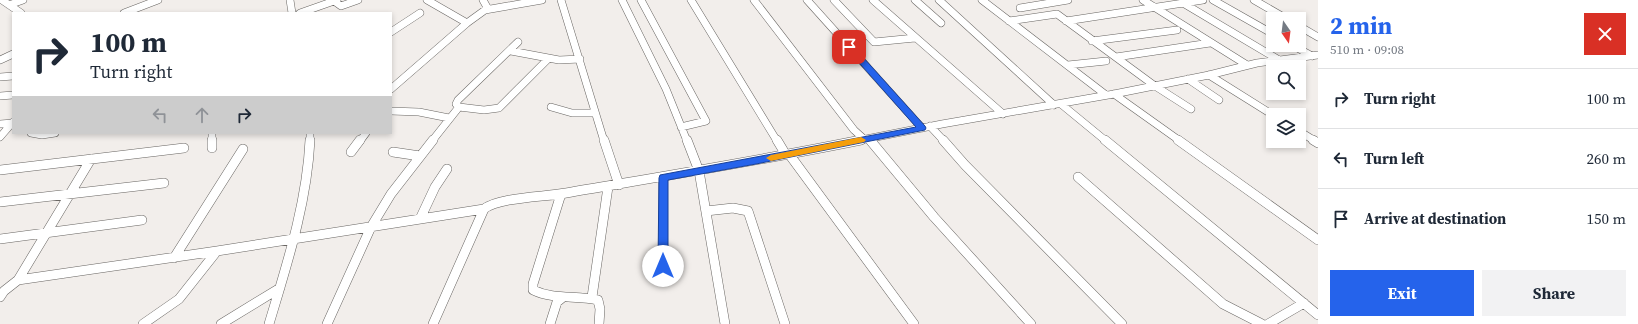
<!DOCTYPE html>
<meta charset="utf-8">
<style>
body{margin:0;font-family:"Source Serif 4",serif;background:#f2f2f3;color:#1f2937;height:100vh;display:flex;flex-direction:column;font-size:15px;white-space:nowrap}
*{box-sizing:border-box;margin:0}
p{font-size:13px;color:#747a83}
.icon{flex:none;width:22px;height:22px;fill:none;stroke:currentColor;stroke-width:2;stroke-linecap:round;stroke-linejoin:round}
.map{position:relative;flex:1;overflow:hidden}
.side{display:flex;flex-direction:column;background:#fff;width:320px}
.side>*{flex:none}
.hud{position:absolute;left:12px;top:12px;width:380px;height:122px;border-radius:0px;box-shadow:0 2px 6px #0003;background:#fff;color:#1f2937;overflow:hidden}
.needle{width:26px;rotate:166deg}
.buttons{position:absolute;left:1266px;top:12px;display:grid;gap:8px}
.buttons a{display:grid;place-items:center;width:40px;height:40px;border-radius:0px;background:#fff;box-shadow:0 2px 6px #0003;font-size:20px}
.pin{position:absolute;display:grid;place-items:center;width:34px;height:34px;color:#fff;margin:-17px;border-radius:8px;box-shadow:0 2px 6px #0006}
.me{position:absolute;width:44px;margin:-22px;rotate:0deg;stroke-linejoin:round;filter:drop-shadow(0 0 3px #0008)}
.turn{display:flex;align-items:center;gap:14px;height:84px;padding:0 12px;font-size:18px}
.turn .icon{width:52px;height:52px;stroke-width:2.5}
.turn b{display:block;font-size:28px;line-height:34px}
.lanes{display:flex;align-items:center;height:38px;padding:0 12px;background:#0003;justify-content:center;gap:20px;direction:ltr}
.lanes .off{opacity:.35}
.round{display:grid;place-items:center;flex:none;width:42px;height:42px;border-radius:0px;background:#f2f2f3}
.head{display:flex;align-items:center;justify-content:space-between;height:68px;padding:0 12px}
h1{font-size:24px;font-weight:700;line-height:30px;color:#2563eb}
.primary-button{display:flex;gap:8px;margin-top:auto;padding:8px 12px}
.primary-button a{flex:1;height:46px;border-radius:0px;background:#2563eb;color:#fff;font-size:16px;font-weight:700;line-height:46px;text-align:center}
.primary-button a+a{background:#f2f2f3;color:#1f2937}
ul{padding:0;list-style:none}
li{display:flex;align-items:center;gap:12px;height:60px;padding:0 12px;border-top:1px solid #e0e1e3}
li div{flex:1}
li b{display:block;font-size:15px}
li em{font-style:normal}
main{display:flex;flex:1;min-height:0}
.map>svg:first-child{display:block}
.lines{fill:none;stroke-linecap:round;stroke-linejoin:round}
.minor-far1-casing{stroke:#686562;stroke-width:8}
.minor-casing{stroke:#686562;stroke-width:10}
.minor-far1{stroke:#fff;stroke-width:7}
.minor{stroke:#fff;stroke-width:9}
.route{fill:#2563eb;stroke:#184099}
.slow{fill:#f59e0b}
</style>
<main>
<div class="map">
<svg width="1318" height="324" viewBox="0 0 1318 324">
<rect width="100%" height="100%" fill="#f2eeeb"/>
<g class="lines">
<g class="minor-far1-casing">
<path id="minor-far1" d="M2 0 21 13
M290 0 292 13
M427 0 467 23
M483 0 488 9
M561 0 604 141
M622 0 666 89 687 141
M641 0 706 121 681 127
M691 0 777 141
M754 0 854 130 864 139
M807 0 922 128
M834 0 874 42 915 38
M873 0 1003 114
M915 0 941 23
M939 0 1054 105
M982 0 1106 95
M1143 0 1247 65
M1213 0 1273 34
M1254 0 1287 19
M334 1 341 6 358 0
M1183 3 1279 60
M9 5 23 0
M1020 8 1068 0
M124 13 158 0
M300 13 337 0
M1009 21 1057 14 1155 86 1191 109
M1066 21 1203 0
M1299 26 1318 37
M391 32 420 13
M1092 41 1177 30
M1292 45 1312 56
M511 51 559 60 580 59
M1116 57 1210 43
M0 60 13 54
M1068 65 1106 61
M1209 75 1273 115
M0 77 13 76
M1188 79 1219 100
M391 89 467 23 485 10 542 0
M1114 94 1180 141
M0 96 13 95
M1061 104 1106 141
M459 107 484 110 499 108 548 59
M459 107 456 104 458 100 518 42
M551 107 572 113H595
M391 111 419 112 449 118
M0 124 13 123
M930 126 944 141
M1299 131 1315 141
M31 133 42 135 55 133
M212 133V141
M0 137 13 122
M869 139 871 141
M310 141V133
M360 141 366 133
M432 141 459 107
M856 141 942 124 1114 94 1209 75 1257 63 1318 55"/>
</g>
<g class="minor-casing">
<path id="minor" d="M212 140V148
M604 140 619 185
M687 140 699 171 725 324
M777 140 786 155
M870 140 934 217 1031 324
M943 140 965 165 1122 324
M1105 140 1318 315
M1178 140 1318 240
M1313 140 1318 143
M351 152 360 140
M393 152 420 156
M789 154 914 324
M0 170 184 148
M1078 177 1223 304 1262 324
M663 178V266
M561 194 533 284V290C554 300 576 295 598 300L600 309 599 324
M0 202 164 183
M706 211 733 208 748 211 785 324
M420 219 435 187 447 169
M0 239 142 220
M174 258 243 149
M18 280 91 159
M0 297 4 291 18 280 217 251 484 209C499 197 546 197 566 193 665 176 763 160 861 140
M592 297 608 187
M143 324 179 299 217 251
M221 324 280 288
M269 324C287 264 307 203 310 140
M327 324 371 227 391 194 433 140
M433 324 484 209
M550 324 557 302 562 298
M1268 324 1304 303"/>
</g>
<use href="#minor-far1" class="minor-far1"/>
<use href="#minor" class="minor"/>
</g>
<path class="route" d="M849 44 852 45 925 126 926 128 925 130 756 164 668 180V266L667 268H659L658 266 659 178 660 175 916 127 846 48V45Z"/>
<path class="slow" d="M861 137 866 140 864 142 771 161 766 158 771 155Z"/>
</svg>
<div class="buttons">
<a><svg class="needle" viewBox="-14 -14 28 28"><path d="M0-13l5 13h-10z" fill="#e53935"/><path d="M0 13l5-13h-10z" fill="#747a83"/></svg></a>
<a><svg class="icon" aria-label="search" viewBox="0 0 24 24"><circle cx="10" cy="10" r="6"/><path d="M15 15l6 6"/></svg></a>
<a><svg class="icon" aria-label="layers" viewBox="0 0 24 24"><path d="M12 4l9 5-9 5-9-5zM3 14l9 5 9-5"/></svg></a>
</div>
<div class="pin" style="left:849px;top:47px;background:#d93025"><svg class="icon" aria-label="arrive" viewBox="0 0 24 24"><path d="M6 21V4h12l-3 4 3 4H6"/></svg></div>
<svg class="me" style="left:663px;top:266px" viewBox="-20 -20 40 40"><circle r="19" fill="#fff"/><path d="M0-13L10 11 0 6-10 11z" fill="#2563eb"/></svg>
<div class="hud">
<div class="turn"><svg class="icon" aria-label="right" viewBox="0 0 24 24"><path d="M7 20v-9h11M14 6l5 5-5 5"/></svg><div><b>100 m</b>Turn right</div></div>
<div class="lanes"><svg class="icon off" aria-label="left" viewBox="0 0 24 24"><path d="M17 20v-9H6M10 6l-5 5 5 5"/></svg><svg class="icon off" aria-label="ahead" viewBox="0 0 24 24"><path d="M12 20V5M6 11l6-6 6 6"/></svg><svg class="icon" aria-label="right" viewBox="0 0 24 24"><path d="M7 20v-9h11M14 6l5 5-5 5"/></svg></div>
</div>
</div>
<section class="side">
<div class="head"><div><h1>2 min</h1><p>510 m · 09:08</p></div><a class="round" style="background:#d93025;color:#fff"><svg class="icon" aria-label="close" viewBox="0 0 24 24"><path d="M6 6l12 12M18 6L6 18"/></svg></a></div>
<ul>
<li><svg class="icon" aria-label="right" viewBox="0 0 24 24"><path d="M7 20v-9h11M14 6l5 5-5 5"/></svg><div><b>Turn right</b></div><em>100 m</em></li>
<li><svg class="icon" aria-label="left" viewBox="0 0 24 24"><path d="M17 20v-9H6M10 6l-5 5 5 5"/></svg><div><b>Turn left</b></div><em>260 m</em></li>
<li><svg class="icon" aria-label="arrive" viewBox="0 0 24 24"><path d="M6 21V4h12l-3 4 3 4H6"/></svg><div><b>Arrive at destination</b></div><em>150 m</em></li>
</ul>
<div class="primary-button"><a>Exit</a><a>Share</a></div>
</section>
</main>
